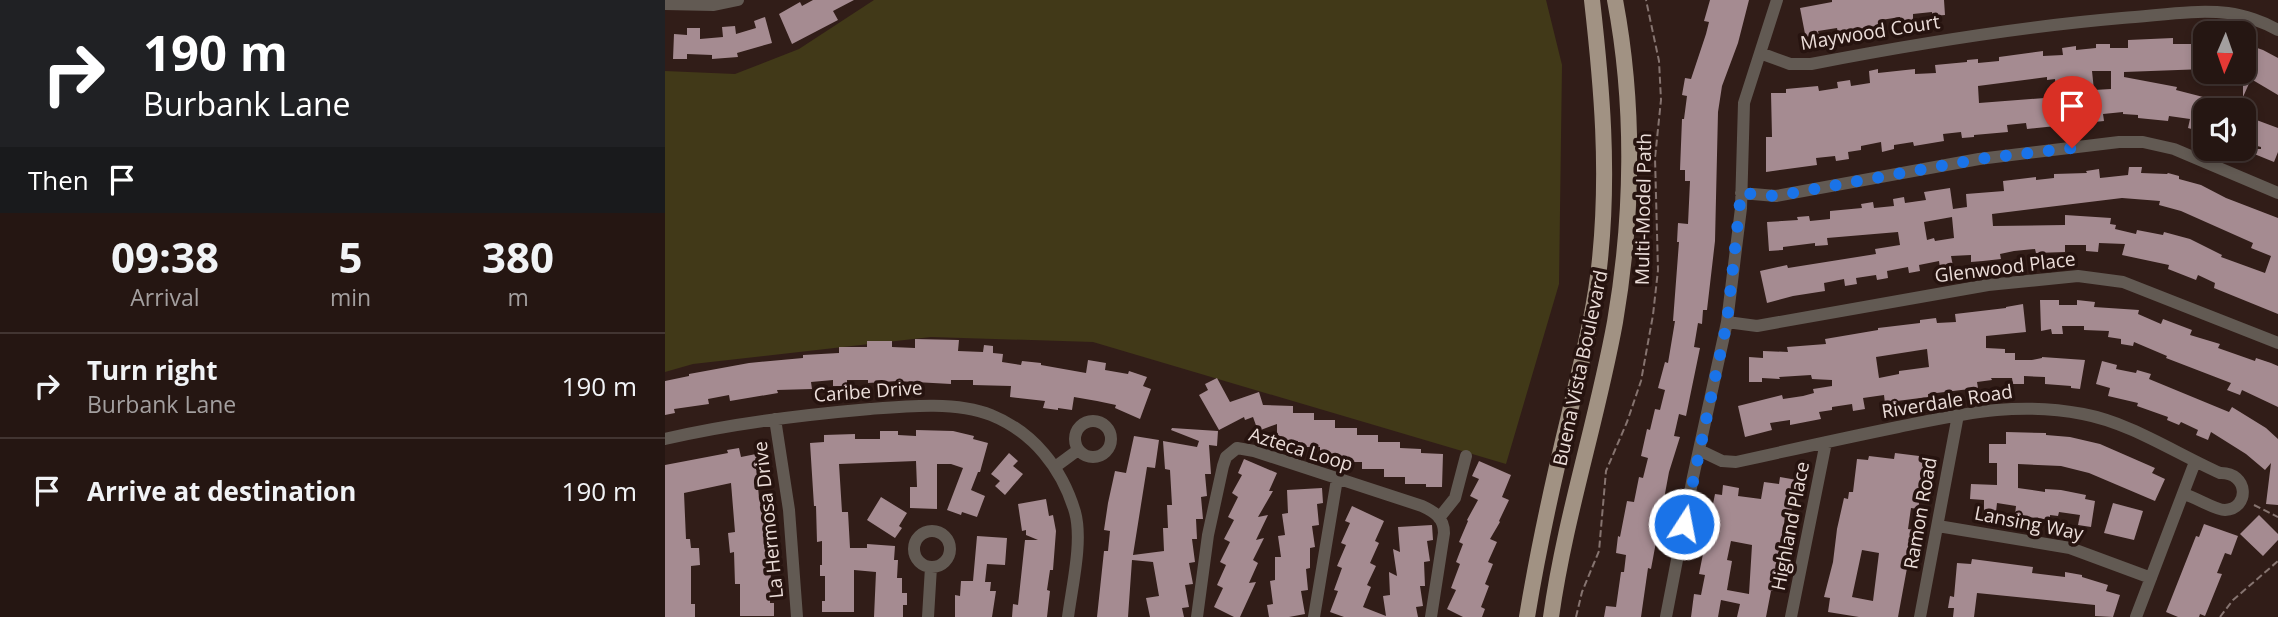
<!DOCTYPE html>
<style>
body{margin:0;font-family:"Open Sans",sans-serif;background:#2d1f1b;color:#f1f3f6;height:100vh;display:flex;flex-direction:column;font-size:26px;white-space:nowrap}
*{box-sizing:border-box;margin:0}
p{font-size:23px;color:#a39f9f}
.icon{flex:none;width:38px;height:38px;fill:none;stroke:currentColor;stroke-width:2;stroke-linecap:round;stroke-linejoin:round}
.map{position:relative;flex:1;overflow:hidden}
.drawer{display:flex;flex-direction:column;background:#251612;width:665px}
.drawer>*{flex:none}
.top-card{background:#202124;color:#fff;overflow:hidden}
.needle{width:46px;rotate:182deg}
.fabs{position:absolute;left:1528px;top:21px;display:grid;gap:14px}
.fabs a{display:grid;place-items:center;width:63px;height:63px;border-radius:14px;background:#251612;box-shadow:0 4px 10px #0003,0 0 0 2px #423532;font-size:35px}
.pin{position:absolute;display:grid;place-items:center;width:60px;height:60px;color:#fff;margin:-72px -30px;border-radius:50% 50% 50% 0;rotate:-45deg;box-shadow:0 0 7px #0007}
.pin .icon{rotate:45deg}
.me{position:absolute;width:77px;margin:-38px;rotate:11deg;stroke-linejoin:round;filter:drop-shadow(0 0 5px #0008)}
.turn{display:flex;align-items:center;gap:24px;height:147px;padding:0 28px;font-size:32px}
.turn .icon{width:91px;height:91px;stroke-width:2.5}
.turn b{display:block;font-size:49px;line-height:60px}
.then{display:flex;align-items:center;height:66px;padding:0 28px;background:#0003;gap:14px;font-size:26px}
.eta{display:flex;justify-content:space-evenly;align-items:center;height:119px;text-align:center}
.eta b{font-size:42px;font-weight:700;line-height:49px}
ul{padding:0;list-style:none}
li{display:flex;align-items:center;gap:21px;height:105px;padding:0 28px;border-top:2px solid #423532}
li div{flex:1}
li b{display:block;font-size:26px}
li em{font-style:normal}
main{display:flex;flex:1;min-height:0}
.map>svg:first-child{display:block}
.green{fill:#413918}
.building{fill:#a58b91;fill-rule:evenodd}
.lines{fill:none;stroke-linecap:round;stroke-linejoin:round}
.path{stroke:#867470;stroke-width:2;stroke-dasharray:7 3.5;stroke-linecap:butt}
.minor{stroke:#625a53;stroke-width:12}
.major{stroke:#a19283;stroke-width:16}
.route{stroke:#1a73e8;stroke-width:12;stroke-dasharray:0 21.6}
.labels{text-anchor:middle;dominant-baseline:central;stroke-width:7;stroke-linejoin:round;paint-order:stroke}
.street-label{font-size:19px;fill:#ebddd9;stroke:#26130f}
</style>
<main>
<section class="drawer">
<div class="top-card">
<div class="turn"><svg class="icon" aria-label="right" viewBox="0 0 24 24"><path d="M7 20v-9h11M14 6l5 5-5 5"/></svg><div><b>190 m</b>Burbank Lane</div></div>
<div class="then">Then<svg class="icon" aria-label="arrive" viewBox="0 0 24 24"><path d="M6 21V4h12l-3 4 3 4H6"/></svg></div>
</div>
<div class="eta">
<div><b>09:38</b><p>Arrival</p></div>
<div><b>5</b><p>min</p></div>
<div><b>380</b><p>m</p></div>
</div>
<ul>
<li><svg class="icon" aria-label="right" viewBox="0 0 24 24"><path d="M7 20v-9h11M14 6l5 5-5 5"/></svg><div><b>Turn right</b><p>Burbank Lane</p></div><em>190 m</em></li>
<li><svg class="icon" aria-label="arrive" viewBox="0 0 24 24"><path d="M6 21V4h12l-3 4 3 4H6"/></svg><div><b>Arrive at destination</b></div><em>190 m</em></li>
</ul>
</section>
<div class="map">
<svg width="1613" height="617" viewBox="0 0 1613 617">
<rect width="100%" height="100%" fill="#311d18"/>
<path class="green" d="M209 0H881L897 65 894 284 841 464 428 342 266 337 28 364 0 372V71L70 74 134 49Z"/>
<path class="building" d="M148 0H189L168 11 173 20 127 44 114 14 135 2 137 6Z
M1045 0H1084L1073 43 1057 86 1053 112 1050 241 1042 310H1038L1037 324 1033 323 1029 347 1035 348 1021 416 1014 414 1009 436 1015 437 1004 472 986 569 983 568 976 617H939L941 606 951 607 956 572H959L961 555 951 553 953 536 955 537 962 501 969 502 974 477 978 478 983 458 976 456 982 429 985 430 990 409 995 410 1000 390 993 388 1000 362 1003 363 1010 321H1008L1014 242H1012L1013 223 1023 224 1025 181H1020V170H1015L1017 119H1019L1022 96 1017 95 1020 78 1026 79 1041 34 1044 22 1039 21Z
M1167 0H1279L1280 15 1267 16V12L1248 14V20L1235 21V17L1216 20 1217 25 1173 33 1172 28 1153 31 1154 36 1141 39 1135 8 1167 2Z
M100 17 107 43 72 53 73 57 47 59V55L22 54V59H8L9 34 22 35V28H35V39L58 37 57 27 70 26 71 34 91 28 89 21Z
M1529 35H1540V69L1459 72V77L1512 87 1511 90 1577 107V110H1540V128L1535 126 1534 131 1523 128 1525 119 1504 116 1503 121 1473 118V115L1458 114V112L1438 114 1439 121 1362 129 1361 123 1342 125 1343 132 1309 135V137L1297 138 1296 132 1278 134 1279 141 1249 146 1248 142 1229 145V149L1217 152 1216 142 1196 146V150L1183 152 1184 159 1171 161 1170 156 1151 158 1152 165 1101 172V137H1107L1106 93H1121V89L1153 86 1154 91 1173 88 1172 82 1185 80 1186 86 1205 83 1204 71 1213 69V73L1250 69V74L1271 73 1270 65 1302 62V60L1313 59V63L1334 61V57L1378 51V56L1398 55 1397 48 1411 46V50L1431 48V44H1445V48H1463V40L1508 38V44H1530ZM1427 71H1446V89L1429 90ZM1382 77V80L1390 79 1392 97 1314 103 1313 86Z
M1578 43 1598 50 1613 58V95L1586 79 1578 97V81L1556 73 1578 72Z
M1578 115 1613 128V152L1609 162 1577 149H1596V147L1578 142Z
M1464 167H1477L1476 173 1502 174 1503 173 1514 176V179L1536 185 1561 198 1613 218V314L1549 288 1550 283 1533 275 1531 280 1503 269 1504 265 1457 255 1460 244 1434 243 1433 252 1421 251V245H1400V252L1371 253 1370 249 1349 251 1335 254 1336 259 1318 261 1306 262V255L1286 256 1288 266 1275 268 1274 261 1254 265 1255 271 1244 273 1243 267 1222 271 1223 278 1212 280 1211 275 1191 278 1192 284 1180 286 1179 279 1159 283 1160 291 1128 296 1102 303 1095 271 1122 265 1123 268 1211 254 1210 249 1235 245 1233 232 1162 238 1163 245 1150 246V243L1118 247V250L1104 251 1102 222 1133 220 1132 217 1144 216 1145 221 1165 219V211L1197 208 1196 204 1208 202 1209 208 1229 206 1228 199 1239 197 1240 203 1261 200 1259 192 1285 188 1288 209 1302 207 1301 194 1339 191 1338 181 1371 177V180L1389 178V174L1422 173 1421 171 1434 169 1435 178 1463 175ZM1457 198 1495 201 1494 205 1516 211 1588 243 1586 248 1606 256 1600 273 1556 257 1557 255 1525 239 1499 232 1498 235 1472 230 1471 234 1450 229 1451 225 1445 224 1446 218 1400 215V225L1328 226 1327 214ZM1287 217 1289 238 1270 241 1269 238 1262 240 1259 222Z
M1375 300H1394V305H1412V300L1430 302 1429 307 1474 310 1473 314 1496 324 1498 319 1527 330 1525 335 1555 344 1553 348 1590 361 1591 358 1606 363 1613 366V407L1577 390 1575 395 1562 390 1566 383 1501 358 1502 356 1469 342 1468 346 1456 344V339L1443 337 1444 331 1419 330V326H1397L1398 334H1387L1386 329 1376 331Z
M1358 304 1361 332 1321 336V348L1340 349V353H1350V360H1367L1377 358V357L1420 360 1415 389 1406 388V386L1380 384V377L1359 376V384H1348L1347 378H1326L1327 380 1312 382 1313 388 1263 394V397L1232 401V403L1220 404 1219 395 1198 398 1200 409 1188 411 1187 404 1167 407V410L1154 412 1156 419 1125 425V420L1105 423 1107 430 1080 437 1073 406 1117 395 1118 399 1138 396 1149 393 1148 389 1167 386V380L1147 379 1146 375 1114 377 1115 379 1097 378V382H1084V357L1098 358V351L1123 352 1122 347 1161 344 1160 339 1213 330V328L1255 323V320L1271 318 1272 323 1291 322 1290 314 1341 308V307ZM1262 349 1264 367 1234 371V374L1214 378 1211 357Z
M250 339 294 340 293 351 318 352 319 345 328 346V353L338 354 337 362 356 365 357 361 376 363V365L421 373 423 360 441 363 440 370 463 374 464 371 482 377 478 386 486 389 475 419 450 408 451 405 432 401 409 397 407 410 393 408V410L378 408 380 401 345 397 346 386 308 385V380H286V384L232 381 203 383V380H182V386H168V380L146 382 147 389 112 390 113 393 65 401 64 395 43 399 44 404 9 409 10 413 0 415V381L24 376V374L84 363 138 358V355L174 353V347H202V341H227V347L250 348Z
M1437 361 1452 365 1451 369 1471 373 1472 370 1486 374 1484 379 1564 412 1567 407 1601 428 1613 439V505L1601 504 1606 463 1600 470 1581 454 1546 432 1543 440 1531 435 1533 430 1516 422 1514 425 1502 420 1503 417 1472 406 1473 403 1443 396 1445 388 1431 384Z
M552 378 565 402 594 392 598 405 628 406V413H649V420H670V428H692V435H713V442H735V448L756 449V453L778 454 777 487H761V484H740V477H719V469H697V462H676V455H655V447H633V441L612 440V424L593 431 588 417 580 420 579 417 554 430 534 395 543 390 540 384Z
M507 428 553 431 552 446 544 445 546 474H540L542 496 536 497 538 519H531L532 539H527L530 562 524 563 528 584 520 585 524 607 517 608 519 617H485L481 598 494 596 488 562 467 560 463 617H432L439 551H443L445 531 439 530 443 503 450 471 461 473 469 436 494 440 490 468 482 467 468 555 499 551 498 528H503L502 505H507L505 470 500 469 498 441 532 447 534 441 506 430Z
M251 430 288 431 309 436 308 439 323 443 315 472H313L306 490 320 496 312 517 297 512 296 515 282 510 298 468 286 464H272V509L245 508V487H252L251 461 174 464 177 512H183L185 548H202V544L230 546 229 560H233L232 578H237V593H242V605H238V617H209L211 572 189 570V612H157V601H160V576H155V565H157V541L152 542 151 506H149L145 443 159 442V435L190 434V439H215V431H233V435L251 436Z
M1341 432 1381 433V435L1405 437 1435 444 1490 468 1487 473 1500 479 1490 501 1424 473 1396 466 1353 464V488L1380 492V489L1396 490 1421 495 1420 499 1430 501 1426 527 1413 525 1415 515 1394 512 1393 516 1385 515V520L1350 515 1351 506 1332 503 1331 512 1319 511V500L1305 499 1306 484 1332 485V463H1324V444H1341Z
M74 448 76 457 91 454 95 474 92 475 94 498H100L102 516 104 548 102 549V569H106L105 603H109V616H75V584H70L69 552 65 553 63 533 70 532 66 483 19 493 21 539H25L26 548H34L35 565 26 566V604H30V617H0V465L63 453 62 450Z
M344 453 353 461 348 466 358 474 340 495 330 486 335 481 326 474Z
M1230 453 1262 457 1253 509 1246 508 1243 529 1249 530 1233 617H1194L1163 612 1165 598 1159 597 1168 562 1172 529 1179 498 1183 499 1184 492H1188L1192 459 1203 460 1204 456 1229 459ZM1197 550 1214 553 1208 601 1187 597Z
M579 459 612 473 604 491H608L593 517 603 515 591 540 599 538 588 560 593 563 584 583 591 582 575 617H569L549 607 558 588 552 585 561 565 555 562 565 542 559 539 569 520 563 517 573 497 567 493 577 475 573 473Z
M814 461 846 475 837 497 844 500 834 521 835 522 825 539 832 542 823 562 828 564 820 584 824 586 816 607 820 609 817 617H798L782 609 791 590 786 588 795 564 791 562 798 544 794 542 803 521 802 520 813 500 805 496 814 479 807 476Z
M1115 477 1132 480 1125 519 1120 518 1115 545 1120 546 1118 559 1113 558 1110 591H1106L1101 617H1072L1075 604 1056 600 1053 617H1026L1029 594 1036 595 1040 575 1034 574 1050 494 1057 495 1058 485 1074 488 1073 496 1096 499 1099 482 1114 484ZM1066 541 1087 545 1084 594 1062 590 1067 561 1062 560Z
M657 488 658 503 652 504 654 525 647 526 650 547 645 548V568L641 569 643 590 636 591 640 614 624 617H604L602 605 608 604 605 581 610 580V557H616L613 536 620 535 617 514 623 513 622 490Z
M216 497 242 513 234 526 237 528 230 538 202 520Z
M381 499 384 516 388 515 391 531 388 570H385L382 590 385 591 382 617H347L348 604 353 605 360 540H373L361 535V530L357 531 353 504Z
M1448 503 1478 511 1469 540 1439 533Z
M687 506 719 521 710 541 714 543 705 563 711 566 702 585 706 587 698 607 721 616 718 596 725 595 724 572 732 576 728 549 735 552 733 527 767 525 768 540 762 541 765 561 759 562 760 586H755L758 606 751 607 753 617H679L665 612 673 591 669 590 677 568 672 566 681 545 676 543 685 523 680 521Z
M1594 515 1613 534V540L1598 556 1575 534Z
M1539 524 1573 536 1566 555 1560 553 1552 573 1557 574 1540 616 1535 614 1534 617H1513L1501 612 1531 536 1534 537Z
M312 536 342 538 340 565 322 564 320 582H326L325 591H331L327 617H290V595L295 596 296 581H308Z
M1307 559 1368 567 1367 573 1400 577V572L1417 575V577L1443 585 1441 591 1455 595 1448 617 1430 616V605L1312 593 1309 617H1288L1289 608H1283L1285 596 1289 597 1292 563 1306 564Z"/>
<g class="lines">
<path class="path" d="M1589 505 1613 517
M911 617 917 592 934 551 941 471 962 422 976 381 988 315 993 270 990 158 996 100 994 61 981 0
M1555 617 1568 600 1613 561"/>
<path class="minor" d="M0 4 49 5 73 0
M1095 53 1125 64H1146C1249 44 1352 27 1457 18 1491 16 1528 9 1563 13 1579 15 1599 22 1613 30
M1076 193 1111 196 1314 159 1454 142H1478L1509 149 1613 193
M1062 322 1092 326 1323 285 1413 276 1458 282 1613 343
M110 419 124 510 132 617
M410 439a18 18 0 1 1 36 0a18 18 0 1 1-36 0Z
M0 439C67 423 136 415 205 409 241 406 292 401 326 415 368 432 397 468 410 512 418 541 407 586 403 617
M1034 450 1057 461 1071 462C1125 450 1179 438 1233 427 1298 414 1351 401 1418 414 1466 423 1510 453 1555 473 1584 472 1585 509 1560 510 1550 510 1531 497 1518 494
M390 467 413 450
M774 518 790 498 801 456
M1273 526 1405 548 1486 578
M249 549a18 18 0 1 1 36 0a18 18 0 1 1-36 0Z
M263 617 266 567
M532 617 543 535 558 466 561 457 572 448 589 451 757 506C770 512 779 518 779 533L766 617
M649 617 672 479
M1001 617 1028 477 1062 322 1076 208 1079 103 1112 0
M1126 617 1161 442
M1255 617 1293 415
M1471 617 1530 462"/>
<path class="major" d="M862 617C873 550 887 486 903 420 915 367 930 313 935 259 944 170 937 88 927 0
M886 617C900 517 932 421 950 322 968 217 970 105 950 0"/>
</g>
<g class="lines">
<path class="route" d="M1019 524 1062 322 1076 193 1111 196 1314 159 1407 148"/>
</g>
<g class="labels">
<g class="street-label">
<text transform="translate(1205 32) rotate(-9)">Maywood Court</text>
<text transform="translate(978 209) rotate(-89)">Multi-Model Path</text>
<text transform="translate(1340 267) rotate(-7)">Glenwood Place</text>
<text transform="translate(915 368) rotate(-78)">Buena Vista Boulevard</text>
<text transform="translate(203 391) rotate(-4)">Caribe Drive</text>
<text transform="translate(1282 401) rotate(-9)">Riverdale Road</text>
<text transform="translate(636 449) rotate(17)">Azteca Loop</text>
<text transform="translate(1255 513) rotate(-80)">Ramon Road</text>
<text transform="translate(103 520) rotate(-96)">La Hermosa Drive</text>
<text transform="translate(1364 523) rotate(11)">Lansing Way</text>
<text transform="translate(1125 526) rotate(-79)">Highland Place</text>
</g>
</g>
</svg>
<div class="fabs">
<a><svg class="needle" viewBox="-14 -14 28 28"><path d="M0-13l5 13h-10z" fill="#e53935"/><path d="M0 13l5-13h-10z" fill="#a39f9f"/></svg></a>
<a><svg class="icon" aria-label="sound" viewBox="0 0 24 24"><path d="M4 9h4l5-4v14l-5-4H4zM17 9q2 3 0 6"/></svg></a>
</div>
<div class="pin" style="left:1407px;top:148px;background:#d93025"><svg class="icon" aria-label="arrive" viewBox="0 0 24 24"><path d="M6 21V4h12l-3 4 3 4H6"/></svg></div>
<svg class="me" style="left:1019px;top:524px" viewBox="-20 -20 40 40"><circle r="17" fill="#1a73e8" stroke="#fff" stroke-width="3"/><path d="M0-11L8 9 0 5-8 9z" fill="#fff"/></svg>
</div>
</main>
